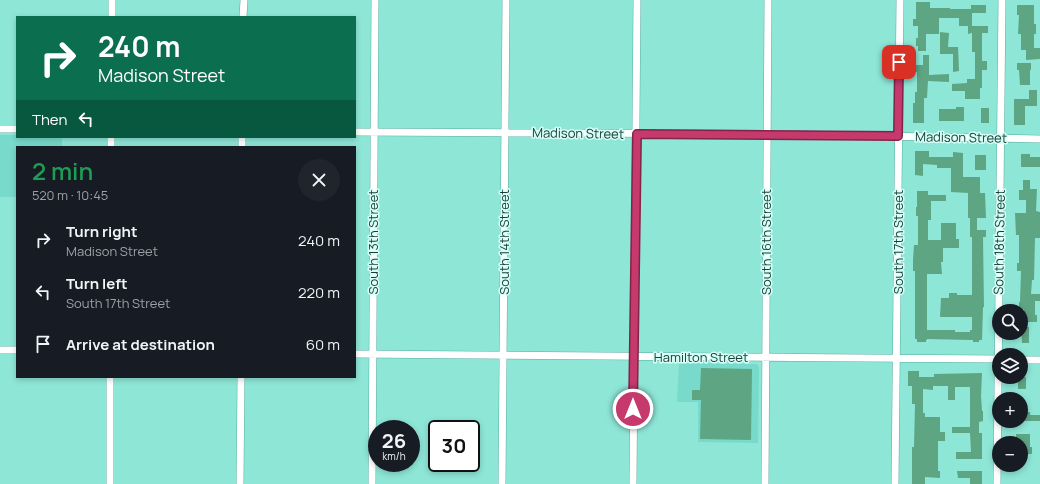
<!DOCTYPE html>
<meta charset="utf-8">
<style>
body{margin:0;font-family:Manrope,sans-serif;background:#20242c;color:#f1f3f6;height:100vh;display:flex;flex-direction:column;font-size:15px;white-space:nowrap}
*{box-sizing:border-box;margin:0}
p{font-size:13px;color:#9ea1a6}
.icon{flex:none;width:22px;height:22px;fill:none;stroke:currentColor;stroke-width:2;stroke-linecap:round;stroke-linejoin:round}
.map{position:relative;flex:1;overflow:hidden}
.side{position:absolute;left:16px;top:146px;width:340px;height:232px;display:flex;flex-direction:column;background:#171b24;border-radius:0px;box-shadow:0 2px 6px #0003}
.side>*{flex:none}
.banner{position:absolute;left:16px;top:16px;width:340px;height:122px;border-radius:0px;box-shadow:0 2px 6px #0003;background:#0b6e4f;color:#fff;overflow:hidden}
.tools{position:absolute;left:992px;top:304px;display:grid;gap:8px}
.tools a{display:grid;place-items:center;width:36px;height:36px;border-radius:50%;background:#171b24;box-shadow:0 2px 6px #0003;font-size:20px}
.speed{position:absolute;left:368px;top:420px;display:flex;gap:8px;font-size:20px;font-weight:700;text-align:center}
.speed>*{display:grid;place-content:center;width:52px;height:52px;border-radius:50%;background:#171b24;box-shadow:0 2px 6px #0003;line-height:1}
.speed small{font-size:10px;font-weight:400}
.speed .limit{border:2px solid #111;border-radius:6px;background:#fff;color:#111}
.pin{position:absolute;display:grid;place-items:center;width:34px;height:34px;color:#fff;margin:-17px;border-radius:8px;box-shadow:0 2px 6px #0006}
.me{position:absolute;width:44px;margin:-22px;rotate:0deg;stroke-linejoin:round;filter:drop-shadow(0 0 3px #0008)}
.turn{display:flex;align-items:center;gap:14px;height:84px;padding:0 16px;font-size:18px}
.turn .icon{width:52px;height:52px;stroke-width:2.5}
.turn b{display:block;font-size:28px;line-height:34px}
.then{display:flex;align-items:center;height:38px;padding:0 16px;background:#0003;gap:8px;font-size:15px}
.round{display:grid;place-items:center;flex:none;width:42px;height:42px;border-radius:21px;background:#20242c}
.head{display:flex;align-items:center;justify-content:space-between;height:68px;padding:0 16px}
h1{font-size:24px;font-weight:600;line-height:30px;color:#1e9e55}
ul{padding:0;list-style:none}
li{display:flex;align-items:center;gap:12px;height:52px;padding:0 16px}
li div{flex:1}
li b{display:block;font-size:15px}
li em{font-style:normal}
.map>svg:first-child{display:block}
.built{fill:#77daca}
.building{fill:#5ea584}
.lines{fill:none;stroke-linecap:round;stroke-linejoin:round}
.minor-casing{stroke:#56aea1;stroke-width:8}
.minor{stroke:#fff;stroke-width:7}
.route-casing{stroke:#802547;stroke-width:10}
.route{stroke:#c5396d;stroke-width:7}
.labels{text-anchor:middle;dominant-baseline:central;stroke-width:3;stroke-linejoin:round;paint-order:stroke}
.street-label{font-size:13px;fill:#1b403b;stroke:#d4fef6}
</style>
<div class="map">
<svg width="1040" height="484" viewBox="0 0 1040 484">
<rect width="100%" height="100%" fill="#8ee6d7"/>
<path class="built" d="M0 135H17V137H62V147H17V197H0Z
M679 363 755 364 758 365 759 368 758 443 698 442V402H677Z"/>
<path class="building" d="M916 2H930V8H950V9H971V5H986V13H972V26H988V33H982V61H987V70H982V88H980V99H965V91H952V84L967 83V79H975V52H972V33L968 34V26H959V18H939V34H926V51H918V46H916V38H918V26H913V19H916Z
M1017 5H1034V24H1036V34H1034V48H1040V59L1026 60V50H1021V34H1018L1019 15H1017Z
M940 32 949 33 948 47H958L959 71 953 72V54H940Z
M923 55H929V75L949 74V82L928 81 927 98H924V123H913V103H915V92H917V72H915V65H923Z
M1017 63H1031V70H1030V85H1020L1019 70H1017Z
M1029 90H1037V106H1025V125H1014V99H1029Z
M956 107H964V121H939V109H956Z
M981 108H989V123H981Z
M915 151H929V157H953V152L963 153V177H980V193H985L986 218H977V230H986V237H983L984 307H983L982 340H979V342H973V340H970L927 339V340H926V342H917V339H915V271H913V260L914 245H918V216H916V207H917V191H928V195H946V201H931V220H928V240H941V223H956V239H959V248H943V262H941L942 274H927V330H955V332H970V330H972V317H940L941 298H949V293H957V295H972V237H970V218H968V193L951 192V168H937V165L923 164V176L915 175Z
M1021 154H1030V157H1040V167H1021Z
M975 155H986V170H975Z
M1023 180H1030V189H1037L1036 211 1040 212V238H1035L1034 280H1032L1031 294H1040V301H1035V315H1037V322H1024V309H1019V302H1020L1021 271H1017V263H1019V235H1016L1015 213H1026V200H1019V190H1023Z
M1021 327H1029V343H1022Z
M701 368 752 369 751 440 700 439 701 400H692V390H700Z
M908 371H919V377H934V374L982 373 981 396 982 411H983V421L979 422V433H982V459H956V452H971L970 433H952V427H970V387H955V400H948V386H933V390L923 389V413H925V417H940V432H945V441H938V471H940V478L925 477V484H912V447H914L915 404H912V386H908Z
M1018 377H1026V389H1018Z
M1021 412H1030V415H1040V421H1021Z
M1016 434H1030V447H1032V454H1021V442H1016Z
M957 471H982V484H970V478H958Z"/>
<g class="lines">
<g class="minor-casing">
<path id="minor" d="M112 17V0
M243 17 244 0
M0 129H17
M355 132 767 134 1040 139
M111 147V137
M242 147V137
M0 350H17
M355 354 999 359
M1021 360H1040
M110 484V377
M240 484 241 377
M372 484 375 0
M502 484 506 0
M633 484 637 0
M765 484 768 0
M895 484 900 0
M997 484 1002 0"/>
</g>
<use href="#minor" class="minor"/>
</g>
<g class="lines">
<g class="route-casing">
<path id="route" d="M633 409 637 134 898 136 899 62"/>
</g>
<use href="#route" class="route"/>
</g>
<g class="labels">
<g class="street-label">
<text transform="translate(578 133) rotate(1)">Madison Street</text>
<text transform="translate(961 137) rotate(1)">Madison Street</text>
<text transform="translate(373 242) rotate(-90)">South 13th Street</text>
<text transform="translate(504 242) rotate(-90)">South 14th Street</text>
<text transform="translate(766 242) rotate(-90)">South 16th Street</text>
<text transform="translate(898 242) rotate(-90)">South 17th Street</text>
<text transform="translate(999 242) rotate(-89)">South 18th Street</text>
<text x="701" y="357">Hamilton Street</text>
</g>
</g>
</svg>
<div class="tools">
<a><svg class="icon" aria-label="search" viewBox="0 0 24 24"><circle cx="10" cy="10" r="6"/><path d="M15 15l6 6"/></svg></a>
<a><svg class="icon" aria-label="layers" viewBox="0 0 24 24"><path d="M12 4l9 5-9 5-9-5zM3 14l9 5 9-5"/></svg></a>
<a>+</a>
<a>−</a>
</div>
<div class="speed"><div>26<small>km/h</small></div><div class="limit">30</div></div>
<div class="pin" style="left:899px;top:62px;background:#d93025"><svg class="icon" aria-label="arrive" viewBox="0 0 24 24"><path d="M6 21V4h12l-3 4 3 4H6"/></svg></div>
<svg class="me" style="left:633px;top:409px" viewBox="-20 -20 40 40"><circle r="17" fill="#c5396d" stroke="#fff" stroke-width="3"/><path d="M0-11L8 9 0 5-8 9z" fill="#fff"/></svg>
<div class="banner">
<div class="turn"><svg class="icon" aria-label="right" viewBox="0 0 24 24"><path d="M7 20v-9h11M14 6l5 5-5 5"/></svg><div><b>240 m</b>Madison Street</div></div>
<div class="then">Then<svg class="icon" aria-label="left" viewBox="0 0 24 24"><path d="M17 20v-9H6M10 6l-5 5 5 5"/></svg></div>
</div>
<section class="side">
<div class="head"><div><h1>2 min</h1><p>520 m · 10:45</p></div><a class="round"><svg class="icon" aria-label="close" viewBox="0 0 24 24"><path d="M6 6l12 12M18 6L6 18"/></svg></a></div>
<ul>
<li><svg class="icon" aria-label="right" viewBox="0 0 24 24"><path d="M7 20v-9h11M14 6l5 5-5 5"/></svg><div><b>Turn right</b><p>Madison Street</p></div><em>240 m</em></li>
<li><svg class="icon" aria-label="left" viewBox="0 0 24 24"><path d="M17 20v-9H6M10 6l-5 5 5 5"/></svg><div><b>Turn left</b><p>South 17th Street</p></div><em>220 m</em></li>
<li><svg class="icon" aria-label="arrive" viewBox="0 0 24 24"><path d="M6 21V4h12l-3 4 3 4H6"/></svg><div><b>Arrive at destination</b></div><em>60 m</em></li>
</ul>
</section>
</div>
